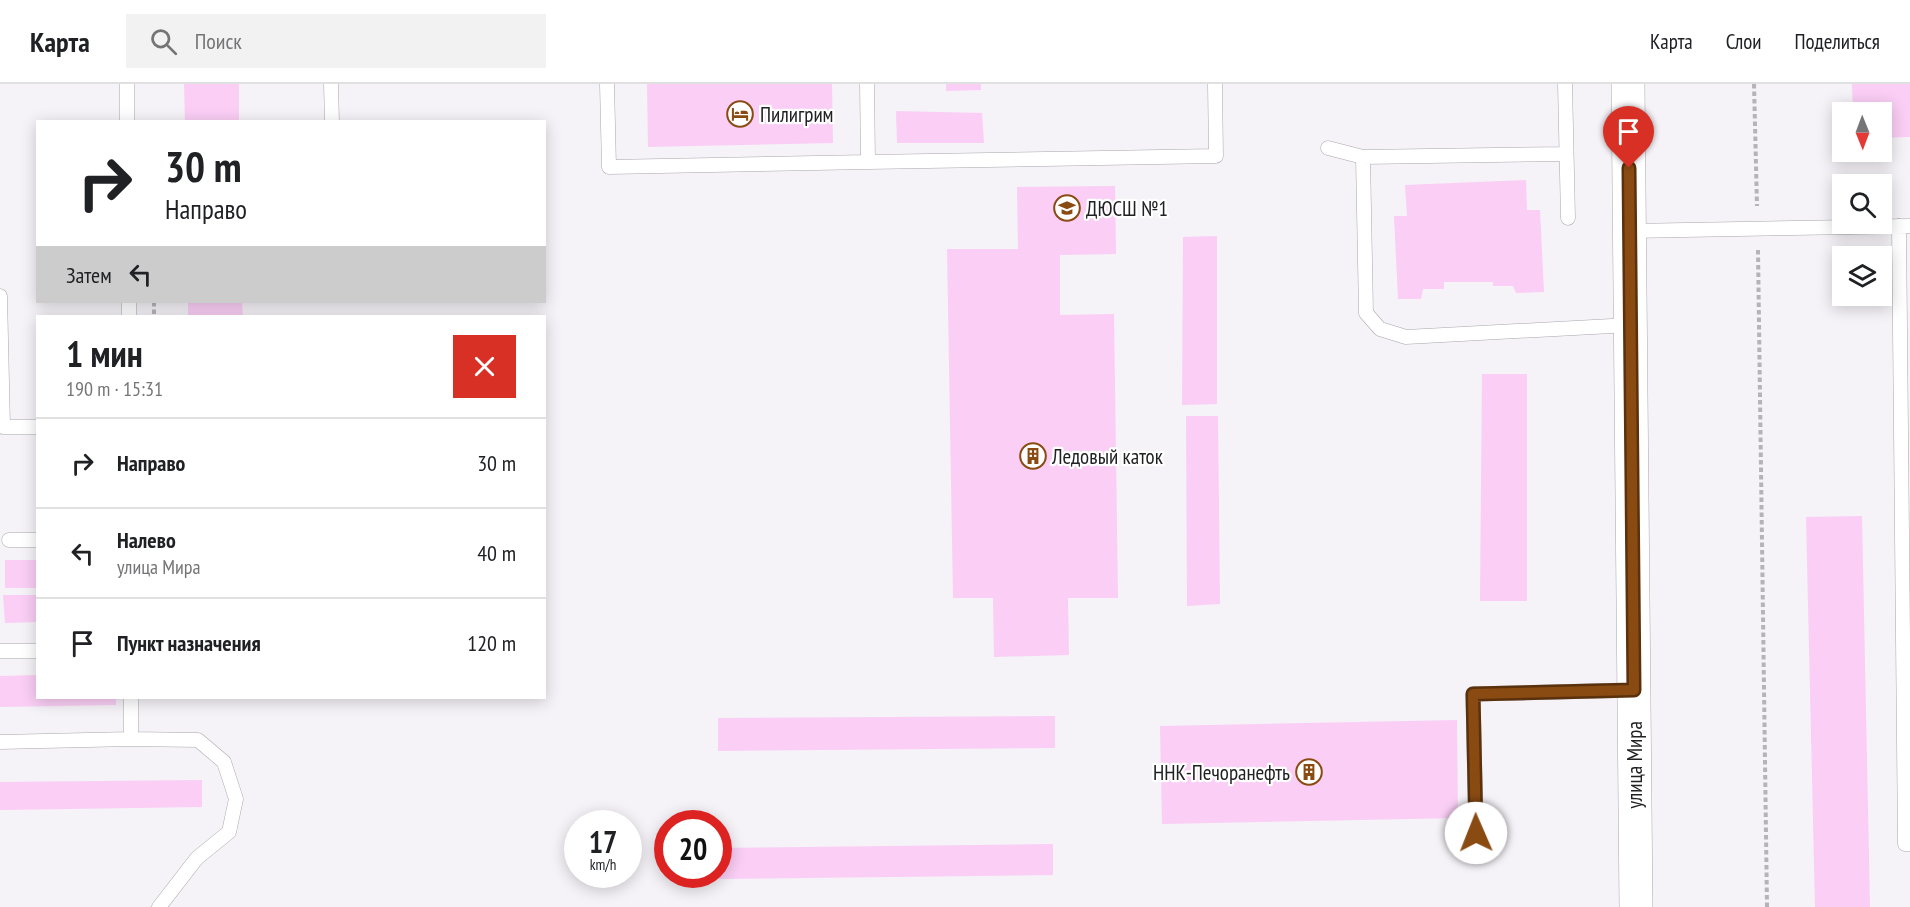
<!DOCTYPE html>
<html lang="ru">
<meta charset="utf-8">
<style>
body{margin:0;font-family:"PT Sans Narrow",sans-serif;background:#f2f2f2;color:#202124;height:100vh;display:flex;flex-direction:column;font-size:22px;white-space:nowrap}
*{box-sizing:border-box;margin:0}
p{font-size:20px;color:#757577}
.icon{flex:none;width:33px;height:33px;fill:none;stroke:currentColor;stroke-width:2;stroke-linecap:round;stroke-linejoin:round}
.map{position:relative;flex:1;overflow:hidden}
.sheet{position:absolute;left:36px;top:231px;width:510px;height:384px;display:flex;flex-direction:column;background:#fff;border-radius:0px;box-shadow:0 3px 15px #0003}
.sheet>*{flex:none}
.guide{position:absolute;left:36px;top:36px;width:510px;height:183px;border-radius:0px;box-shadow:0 3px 15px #0003;background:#fff;color:#202124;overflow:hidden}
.needle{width:39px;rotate:179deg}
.fabs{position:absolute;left:1832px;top:18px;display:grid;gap:12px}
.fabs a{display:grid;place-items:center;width:60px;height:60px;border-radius:0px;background:#fff;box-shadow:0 3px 15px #0003;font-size:30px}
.speed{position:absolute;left:564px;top:726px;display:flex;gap:12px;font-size:30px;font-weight:700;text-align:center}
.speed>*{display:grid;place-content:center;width:78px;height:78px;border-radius:50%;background:#fff;box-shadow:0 3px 15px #0003;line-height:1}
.speed small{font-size:15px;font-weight:400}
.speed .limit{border:9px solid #d22;background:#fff;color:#111}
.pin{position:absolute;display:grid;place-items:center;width:51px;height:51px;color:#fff;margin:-62px -26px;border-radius:50% 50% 50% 0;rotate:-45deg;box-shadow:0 0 6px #0007}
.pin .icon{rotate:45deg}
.me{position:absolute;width:66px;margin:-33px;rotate:359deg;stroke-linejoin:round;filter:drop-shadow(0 0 4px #0008)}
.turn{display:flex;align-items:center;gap:21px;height:126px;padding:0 30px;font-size:27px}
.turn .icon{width:78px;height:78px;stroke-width:2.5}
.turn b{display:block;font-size:42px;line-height:51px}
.then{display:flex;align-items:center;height:57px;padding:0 30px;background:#0003;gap:12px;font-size:22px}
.round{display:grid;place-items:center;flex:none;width:63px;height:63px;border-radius:0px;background:#f2f2f2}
.head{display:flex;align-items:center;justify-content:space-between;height:102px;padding:0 30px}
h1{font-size:36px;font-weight:700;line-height:45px}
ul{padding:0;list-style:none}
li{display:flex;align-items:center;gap:18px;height:90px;padding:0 30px;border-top:2px solid #e0e0e0}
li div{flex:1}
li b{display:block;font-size:22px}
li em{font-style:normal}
header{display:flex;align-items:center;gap:36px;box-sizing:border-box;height:84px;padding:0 30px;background:#fff;border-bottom:2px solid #e0e0e0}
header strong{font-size:28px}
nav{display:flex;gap:33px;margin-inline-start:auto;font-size:21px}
.search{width:420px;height:54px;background:#f2f2f2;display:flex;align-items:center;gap:15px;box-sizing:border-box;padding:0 21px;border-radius:0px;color:#757577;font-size:22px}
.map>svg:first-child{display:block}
.building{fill:#facef5}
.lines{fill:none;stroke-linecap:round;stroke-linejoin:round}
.service-casing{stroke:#aaa7ac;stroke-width:15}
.secondary-casing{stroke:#aaa7ac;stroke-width:34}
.path{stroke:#b5b3b8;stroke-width:4;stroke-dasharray:4.5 3;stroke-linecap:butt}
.service{stroke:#fff;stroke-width:14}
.secondary{stroke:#fff;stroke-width:33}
.route-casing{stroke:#5a310c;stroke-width:15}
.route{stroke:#8a4b12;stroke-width:10}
.labels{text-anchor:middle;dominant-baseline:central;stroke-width:4.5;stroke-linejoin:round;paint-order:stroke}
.poi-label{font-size:21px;fill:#212022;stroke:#fff;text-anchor:start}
.street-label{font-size:21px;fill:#212022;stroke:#fff}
</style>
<header>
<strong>Карта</strong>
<div class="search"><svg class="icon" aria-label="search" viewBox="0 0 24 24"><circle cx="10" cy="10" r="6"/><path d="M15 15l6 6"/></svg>Поиск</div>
<nav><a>Карта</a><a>Слои</a><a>Поделиться</a></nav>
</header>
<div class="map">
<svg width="1910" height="823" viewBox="0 0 1910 823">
<rect width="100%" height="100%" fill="#f5f2f8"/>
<path class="building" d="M184 0H239V38H185Z
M647 0H832L833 59 648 63Z
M946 0H981V6L946 7Z
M1852 0H1910V53L1881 54V28H1853Z
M896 27 982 29 984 59H897Z
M1526 96 1527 126H1540L1544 208 1516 209 1513 202H1493V198H1444V205H1423L1421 215H1398L1394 132H1407L1405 101Z
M1115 102 1116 170 1060 171V231L1114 230 1118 514H1068L1069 571 994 573 993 514H953L947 165H1018L1017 103Z
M1217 152V320L1182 321 1183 153Z
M188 218H242L243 232H188Z
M1482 290H1527V517H1480Z
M1186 332H1218L1220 520 1187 522Z
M1862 432 1870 823H1815L1806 433Z
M5 476H38V504H5Z
M3 511H38V538L5 539Z
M38 591V614H116V621L0 623V592Z
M1055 632V664L718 667V634Z
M1457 636 1458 734 1162 740 1160 642Z
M202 696V723L0 726V698Z
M1053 760V791L719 795V764Z"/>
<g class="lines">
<g class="service-casing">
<path id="service" d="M127 0V38
M331 0 332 38
M607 0 609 83 868 78
M867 0 868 78 1216 72 1215 0
M1565 0 1568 134
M1328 64 1363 73 1566 70
M1363 73 1366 229 1380 245 1406 253 1630 241
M1899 142 1905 760H1910
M1630 147 1910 142
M0 212 3 343H38
M129 218V232
M9 456H38
M0 567H38
M131 614V655L198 656 224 678 236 715 229 748 197 774 159 823
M0 658 131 655
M1476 749 1473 610 1634 606"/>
</g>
<g class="secondary-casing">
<path id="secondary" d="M1628 0 1636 823"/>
</g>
<path class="path" d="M1754 0 1757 122
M1758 166 1767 823
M154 218V232"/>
<use href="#service" class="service"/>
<use href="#secondary" class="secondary"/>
</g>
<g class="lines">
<g class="route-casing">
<path id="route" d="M1476 749 1473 610 1634 606 1629 84"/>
</g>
<use href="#route" class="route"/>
</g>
<defs>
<g id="hotel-ring" transform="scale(1.35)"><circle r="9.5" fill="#fff" stroke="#8a4b12" stroke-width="1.5"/><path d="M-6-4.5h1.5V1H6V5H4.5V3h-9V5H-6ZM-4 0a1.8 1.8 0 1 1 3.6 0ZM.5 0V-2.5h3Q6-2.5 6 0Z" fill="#8a4b12"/></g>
<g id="school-ring" transform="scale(1.35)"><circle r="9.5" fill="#fff" stroke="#8a4b12" stroke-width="1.5"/><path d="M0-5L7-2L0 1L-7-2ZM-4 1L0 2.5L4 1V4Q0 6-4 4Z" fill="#8a4b12"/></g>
<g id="building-ring" transform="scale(1.35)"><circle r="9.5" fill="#fff" stroke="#8a4b12" stroke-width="1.5"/><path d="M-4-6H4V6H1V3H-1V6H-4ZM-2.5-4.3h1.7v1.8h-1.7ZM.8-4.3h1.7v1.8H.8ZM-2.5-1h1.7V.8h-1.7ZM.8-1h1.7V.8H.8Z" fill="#8a4b12"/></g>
</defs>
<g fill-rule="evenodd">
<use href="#hotel-ring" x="740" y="30"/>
<use href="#school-ring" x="1067" y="124"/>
<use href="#building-ring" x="1033" y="372"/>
<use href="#building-ring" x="1309" y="688"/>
</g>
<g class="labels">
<g class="poi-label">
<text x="760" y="30">Пилигрим</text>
<text x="1086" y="124">ДЮСШ №1</text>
<text x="1052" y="372">Ледовый каток</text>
<text x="1290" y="688" text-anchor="end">ННК-Печоранефть</text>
</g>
<g class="street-label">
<text transform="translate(1634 681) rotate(-90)">улица Мира</text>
</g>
</g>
</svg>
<div class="fabs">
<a><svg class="needle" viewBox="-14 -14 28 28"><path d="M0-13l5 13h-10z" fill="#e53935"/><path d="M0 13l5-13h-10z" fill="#757577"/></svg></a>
<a><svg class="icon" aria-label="search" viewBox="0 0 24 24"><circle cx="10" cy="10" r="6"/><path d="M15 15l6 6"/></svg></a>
<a><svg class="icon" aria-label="layers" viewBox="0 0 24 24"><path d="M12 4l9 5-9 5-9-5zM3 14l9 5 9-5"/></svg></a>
</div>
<div class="speed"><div>17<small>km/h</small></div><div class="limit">20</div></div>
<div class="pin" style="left:1629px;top:84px;background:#d93025"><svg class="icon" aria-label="arrive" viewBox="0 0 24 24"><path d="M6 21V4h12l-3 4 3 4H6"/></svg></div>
<svg class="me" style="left:1476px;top:749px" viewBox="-20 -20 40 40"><circle r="19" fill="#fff"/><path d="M0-13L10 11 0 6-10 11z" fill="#8a4b12"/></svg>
<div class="guide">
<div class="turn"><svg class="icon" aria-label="right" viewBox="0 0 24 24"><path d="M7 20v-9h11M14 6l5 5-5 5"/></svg><div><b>30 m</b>Направо</div></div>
<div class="then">Затем<svg class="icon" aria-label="left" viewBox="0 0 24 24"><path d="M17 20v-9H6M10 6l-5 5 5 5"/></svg></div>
</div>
<section class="sheet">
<div class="head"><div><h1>1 мин</h1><p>190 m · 15:31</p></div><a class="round" style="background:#d93025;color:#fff"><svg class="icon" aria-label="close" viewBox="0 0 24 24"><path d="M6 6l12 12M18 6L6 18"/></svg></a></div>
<ul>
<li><svg class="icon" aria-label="right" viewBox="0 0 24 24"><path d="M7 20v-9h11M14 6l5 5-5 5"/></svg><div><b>Направо</b></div><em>30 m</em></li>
<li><svg class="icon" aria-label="left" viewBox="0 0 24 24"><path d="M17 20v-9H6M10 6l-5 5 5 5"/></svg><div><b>Налево</b><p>улица Мира</p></div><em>40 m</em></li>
<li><svg class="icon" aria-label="arrive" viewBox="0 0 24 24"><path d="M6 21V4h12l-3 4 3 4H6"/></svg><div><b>Пункт назначения</b></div><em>120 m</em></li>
</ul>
</section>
</div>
